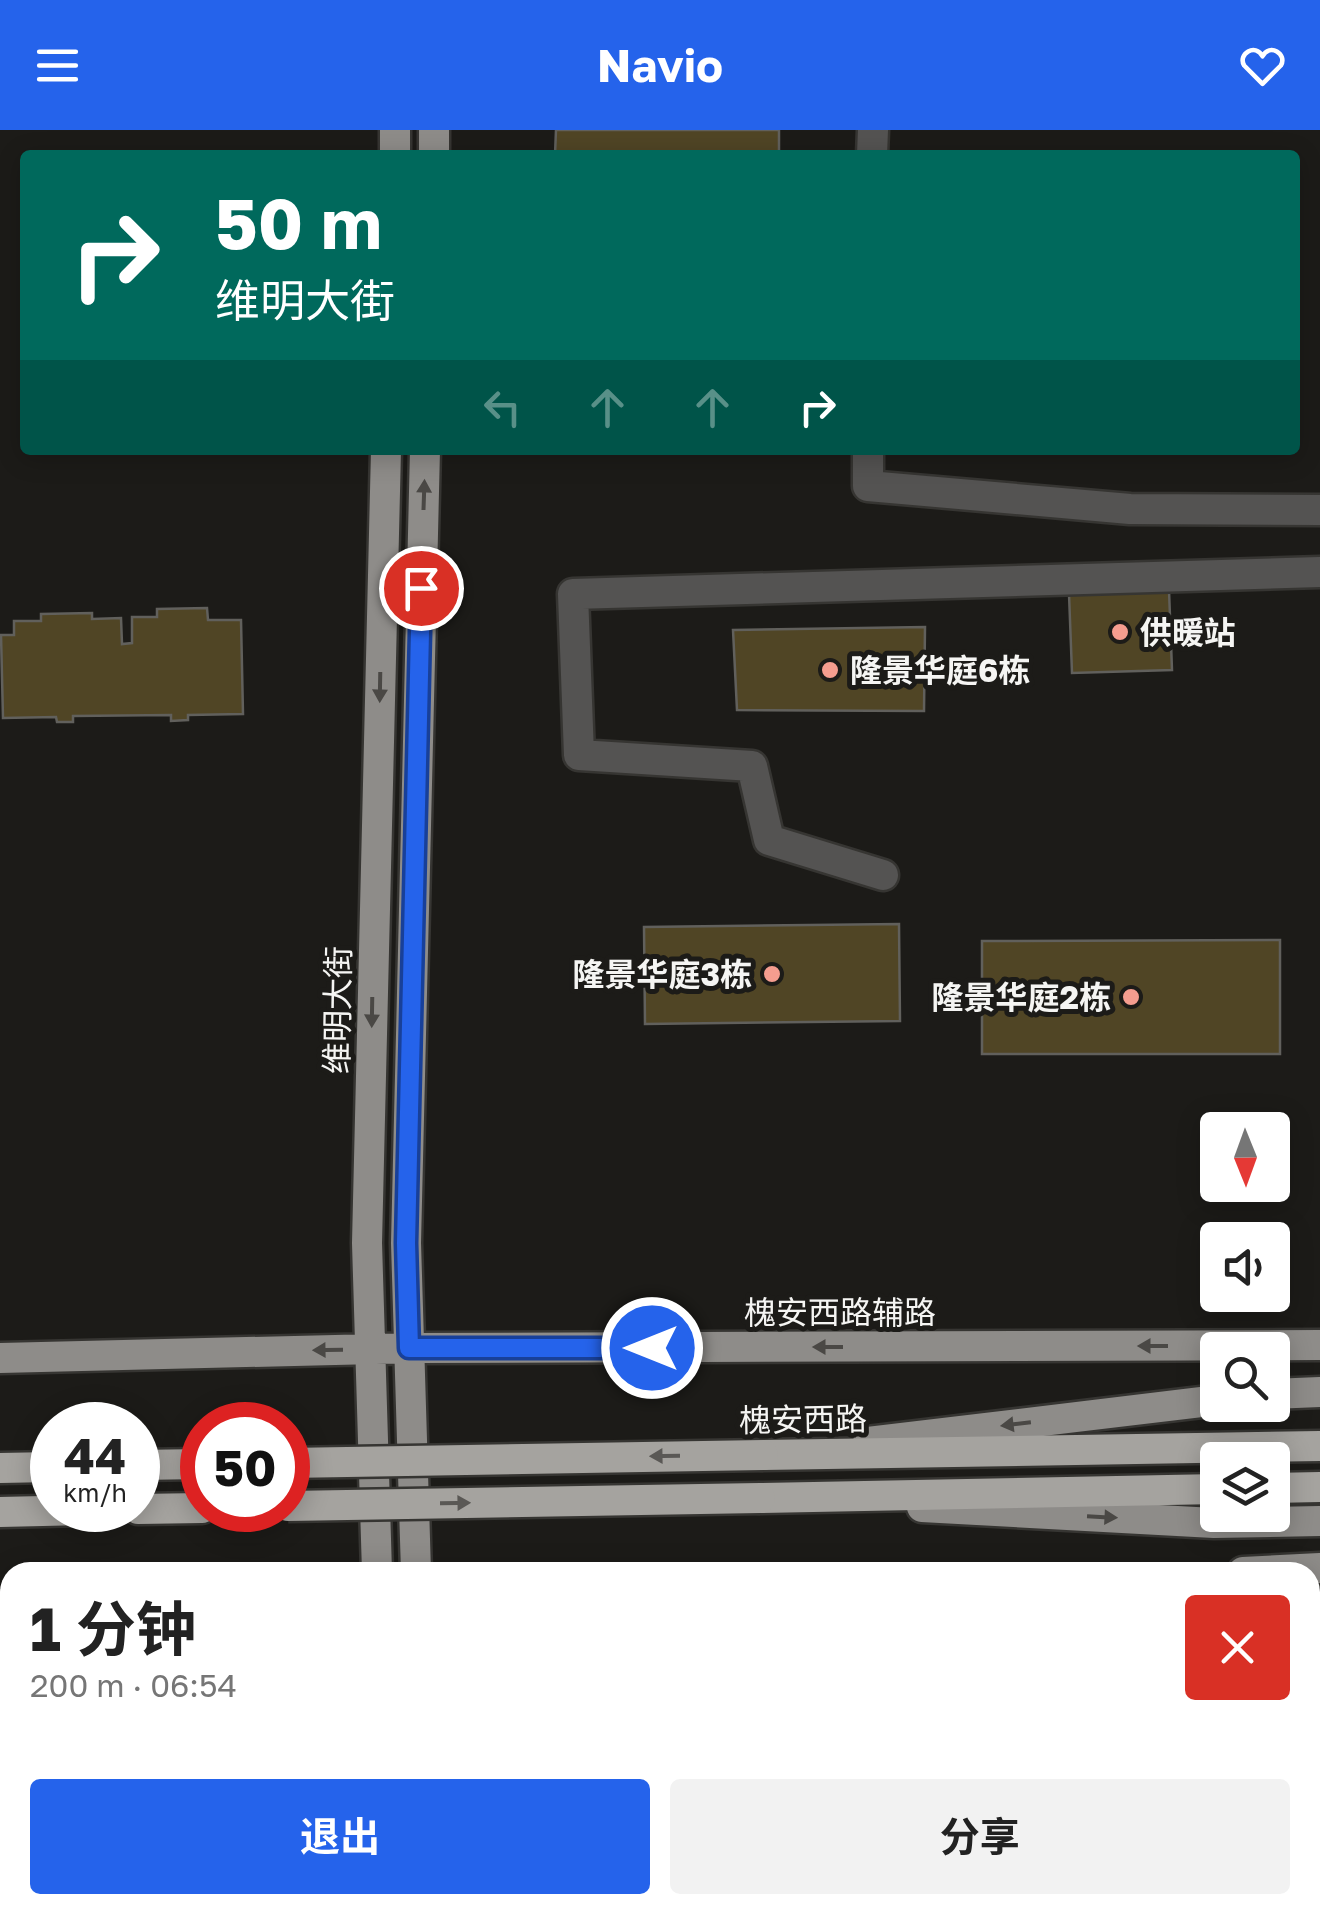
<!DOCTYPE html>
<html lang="zh">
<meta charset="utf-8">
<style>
body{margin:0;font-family:"Golos Text","Noto Sans SC",sans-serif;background:#f2f2f2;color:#222;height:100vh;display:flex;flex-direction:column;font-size:38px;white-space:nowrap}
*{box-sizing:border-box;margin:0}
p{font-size:32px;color:#767676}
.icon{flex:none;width:55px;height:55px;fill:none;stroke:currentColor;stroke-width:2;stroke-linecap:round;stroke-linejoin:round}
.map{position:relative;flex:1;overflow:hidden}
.details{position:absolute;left:0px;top:1432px;width:1320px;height:352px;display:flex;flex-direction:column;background:#fff;border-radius:30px 30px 0 0;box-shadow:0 5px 25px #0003}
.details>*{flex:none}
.guide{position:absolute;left:20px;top:20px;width:1280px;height:305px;border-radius:10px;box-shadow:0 5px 25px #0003;background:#00695c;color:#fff;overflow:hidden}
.needle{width:65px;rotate:179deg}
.controls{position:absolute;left:1200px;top:982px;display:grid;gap:20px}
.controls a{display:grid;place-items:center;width:90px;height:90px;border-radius:10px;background:#fff;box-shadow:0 5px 25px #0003;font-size:50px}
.speed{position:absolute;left:30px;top:1272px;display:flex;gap:20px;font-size:50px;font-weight:700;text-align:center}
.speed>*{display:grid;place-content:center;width:130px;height:130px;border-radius:50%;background:#fff;box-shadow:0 5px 25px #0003;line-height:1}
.speed small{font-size:25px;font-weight:400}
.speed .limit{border:15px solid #d22;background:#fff;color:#111}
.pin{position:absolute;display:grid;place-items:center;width:85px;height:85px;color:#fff;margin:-42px;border:5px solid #fff;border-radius:50%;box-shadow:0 2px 10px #0007}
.me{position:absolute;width:110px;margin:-55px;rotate:270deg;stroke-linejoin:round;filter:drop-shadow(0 0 8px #0008)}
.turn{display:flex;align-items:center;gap:35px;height:210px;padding:0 30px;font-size:45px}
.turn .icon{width:130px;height:130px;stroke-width:2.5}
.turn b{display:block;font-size:70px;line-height:85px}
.lanes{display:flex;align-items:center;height:95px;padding:0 30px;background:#0003;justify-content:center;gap:50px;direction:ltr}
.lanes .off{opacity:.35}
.round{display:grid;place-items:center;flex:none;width:105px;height:105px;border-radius:10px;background:#f2f2f2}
.headline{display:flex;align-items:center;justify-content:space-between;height:170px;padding:0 30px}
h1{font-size:60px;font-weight:700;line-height:75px}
.button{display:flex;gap:20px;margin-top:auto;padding:20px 30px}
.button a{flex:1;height:115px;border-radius:10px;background:#2563eb;color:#fff;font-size:40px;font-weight:700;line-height:115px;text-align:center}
.button a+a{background:#f2f2f2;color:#222}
header{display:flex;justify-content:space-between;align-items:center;height:130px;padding:0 30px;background:#2563eb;color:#fff;font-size:45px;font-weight:700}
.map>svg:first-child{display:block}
.building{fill:#504525;stroke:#61605c;stroke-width:2.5}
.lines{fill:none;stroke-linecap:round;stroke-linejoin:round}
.minor-casing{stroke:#363532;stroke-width:35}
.major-casing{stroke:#363532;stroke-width:35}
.highway-casing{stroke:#363532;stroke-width:35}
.minor{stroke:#545352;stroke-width:30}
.major{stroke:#8e8c89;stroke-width:30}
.highway{stroke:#a5a39f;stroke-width:30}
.highway-bridge-casing{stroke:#363532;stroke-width:35;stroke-linecap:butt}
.highway-bridge{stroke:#a5a39f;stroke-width:30}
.oneway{fill:#4a4845}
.oneway2{fill:#5a5855}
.route-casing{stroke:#184099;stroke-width:25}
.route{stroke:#2563eb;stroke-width:18}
.poi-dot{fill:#f59d8f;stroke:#1c1b18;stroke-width:4}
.labels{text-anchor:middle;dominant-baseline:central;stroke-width:10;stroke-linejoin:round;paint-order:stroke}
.poi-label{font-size:32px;font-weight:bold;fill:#f5f5f3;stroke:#1c1b18;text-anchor:start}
.street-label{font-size:32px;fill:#f5f5f3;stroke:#1c1b18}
</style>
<header><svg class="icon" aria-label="menu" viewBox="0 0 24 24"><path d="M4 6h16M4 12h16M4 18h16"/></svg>Navio<svg class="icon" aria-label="heart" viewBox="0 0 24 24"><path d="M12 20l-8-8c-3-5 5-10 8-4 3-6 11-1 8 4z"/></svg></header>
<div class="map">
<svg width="1320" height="1784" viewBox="0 0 1320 1784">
<rect width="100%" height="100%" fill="#1c1b18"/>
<path class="building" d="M556 0H779V25H555Z
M1169 460 1172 540 1072 543 1069 464Z
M207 478 208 490H241L243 584 188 585V590L171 591V585L73 586V592H57L56 587 3 588 1 505H14V491H41V484L92 483V489L121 488 122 514 132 513V487H157V479Z
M925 497 924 581 737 580 733 500Z
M899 794 900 891 645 894 644 797Z
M1280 810V924H982V811Z"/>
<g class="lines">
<g class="minor-casing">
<path id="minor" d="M872 25 873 0
M868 320V356L1130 379 1320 380
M883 745 769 710 752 636 579 625 573 464 1320 442"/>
</g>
<g class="major-casing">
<path id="major" d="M395 25V0
M434 25V0
M0 1228 416 1218 1320 1215
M1272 1264 1320 1262
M868 1312 1218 1270
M922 1377 1214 1393 1320 1391
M377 1442 367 1113 386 320
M416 1442 406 1113 425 320
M1243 1442 1320 1438
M0 1474H10
M397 1775V1784
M436 1775V1784"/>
</g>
<g class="highway-casing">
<path id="highway" d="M763 1325 1320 1316
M138 1335 202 1334
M0 1338 52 1337
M1272 1358 1320 1357
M760 1368 1218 1359
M138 1379 202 1378
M0 1382 85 1380"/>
</g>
<use href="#minor" class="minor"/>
<use href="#major" class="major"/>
<use href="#highway" class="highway"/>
<g class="highway-bridge-casing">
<path id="highway-bridge" d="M288 1333 763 1325
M288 1376 760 1368"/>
</g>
<use href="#highway-bridge" class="highway-bridge"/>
</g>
<defs><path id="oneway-solid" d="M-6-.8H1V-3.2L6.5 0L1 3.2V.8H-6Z" transform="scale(2.5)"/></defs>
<g class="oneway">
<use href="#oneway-solid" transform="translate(424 365) rotate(-88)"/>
<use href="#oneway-solid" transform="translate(380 557) rotate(91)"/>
<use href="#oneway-solid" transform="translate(372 882) rotate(91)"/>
<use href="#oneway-solid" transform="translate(1153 1216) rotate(180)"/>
<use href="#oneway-solid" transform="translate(828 1217) rotate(180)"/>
<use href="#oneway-solid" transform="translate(328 1220) rotate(179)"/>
<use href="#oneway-solid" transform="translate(1016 1294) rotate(173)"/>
<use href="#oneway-solid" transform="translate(1102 1387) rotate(3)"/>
</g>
<g class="oneway2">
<use href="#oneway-solid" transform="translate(665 1326) rotate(179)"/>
<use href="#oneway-solid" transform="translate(455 1373) rotate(-1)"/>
</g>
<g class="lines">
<g class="route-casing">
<path id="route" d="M421 458 406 1113 409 1218H652"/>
</g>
<use href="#route" class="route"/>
</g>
<g class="poi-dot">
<circle cx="1120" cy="502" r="10"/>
<circle cx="830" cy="540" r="10"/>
<circle cx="772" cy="844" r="10"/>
<circle cx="1131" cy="867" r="10"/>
</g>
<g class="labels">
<g class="poi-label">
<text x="1140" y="502">供暖站</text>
<text x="850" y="540">隆景华庭6栋</text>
<text x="752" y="844" text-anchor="end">隆景华庭3栋</text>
<text x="1111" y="867" text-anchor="end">隆景华庭2栋</text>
</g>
<g class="street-label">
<text transform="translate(337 880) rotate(-89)">维明大街</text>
<text x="840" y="1182">槐安西路辅路</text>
<text transform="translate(803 1289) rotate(-1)">槐安西路</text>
</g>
</g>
</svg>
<div class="controls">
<a><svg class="needle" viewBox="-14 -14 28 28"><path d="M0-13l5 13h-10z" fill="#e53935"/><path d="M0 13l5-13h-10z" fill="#767676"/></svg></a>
<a><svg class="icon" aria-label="sound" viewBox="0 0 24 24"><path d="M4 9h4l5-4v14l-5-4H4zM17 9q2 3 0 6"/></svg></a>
<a><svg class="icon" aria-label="search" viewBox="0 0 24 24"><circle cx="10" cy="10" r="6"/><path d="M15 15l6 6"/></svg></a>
<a><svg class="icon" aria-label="layers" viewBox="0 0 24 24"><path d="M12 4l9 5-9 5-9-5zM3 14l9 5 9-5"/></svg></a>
</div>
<div class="speed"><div>44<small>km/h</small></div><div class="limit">50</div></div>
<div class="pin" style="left:421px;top:458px;background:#d93025"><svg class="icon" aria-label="arrive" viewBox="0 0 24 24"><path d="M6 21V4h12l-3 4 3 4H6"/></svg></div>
<svg class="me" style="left:652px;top:1218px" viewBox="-20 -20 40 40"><circle r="17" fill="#2563eb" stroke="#fff" stroke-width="3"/><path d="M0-11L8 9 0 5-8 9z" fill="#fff"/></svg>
<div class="guide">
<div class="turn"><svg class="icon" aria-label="right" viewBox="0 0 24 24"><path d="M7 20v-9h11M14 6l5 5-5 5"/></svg><div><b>50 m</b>维明大街</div></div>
<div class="lanes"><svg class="icon off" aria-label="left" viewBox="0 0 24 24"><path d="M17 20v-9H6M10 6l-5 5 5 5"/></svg><svg class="icon off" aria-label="ahead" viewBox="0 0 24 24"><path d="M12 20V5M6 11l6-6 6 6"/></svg><svg class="icon off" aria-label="ahead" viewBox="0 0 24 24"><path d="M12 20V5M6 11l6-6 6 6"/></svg><svg class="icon" aria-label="right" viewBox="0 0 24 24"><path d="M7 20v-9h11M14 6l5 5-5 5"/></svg></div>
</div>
<section class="details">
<div class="headline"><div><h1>1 分钟</h1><p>200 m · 06:54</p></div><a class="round" style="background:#d93025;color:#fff"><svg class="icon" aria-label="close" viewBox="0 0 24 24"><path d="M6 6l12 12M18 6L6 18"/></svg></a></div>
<div class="button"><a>退出</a><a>分享</a></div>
</section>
</div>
